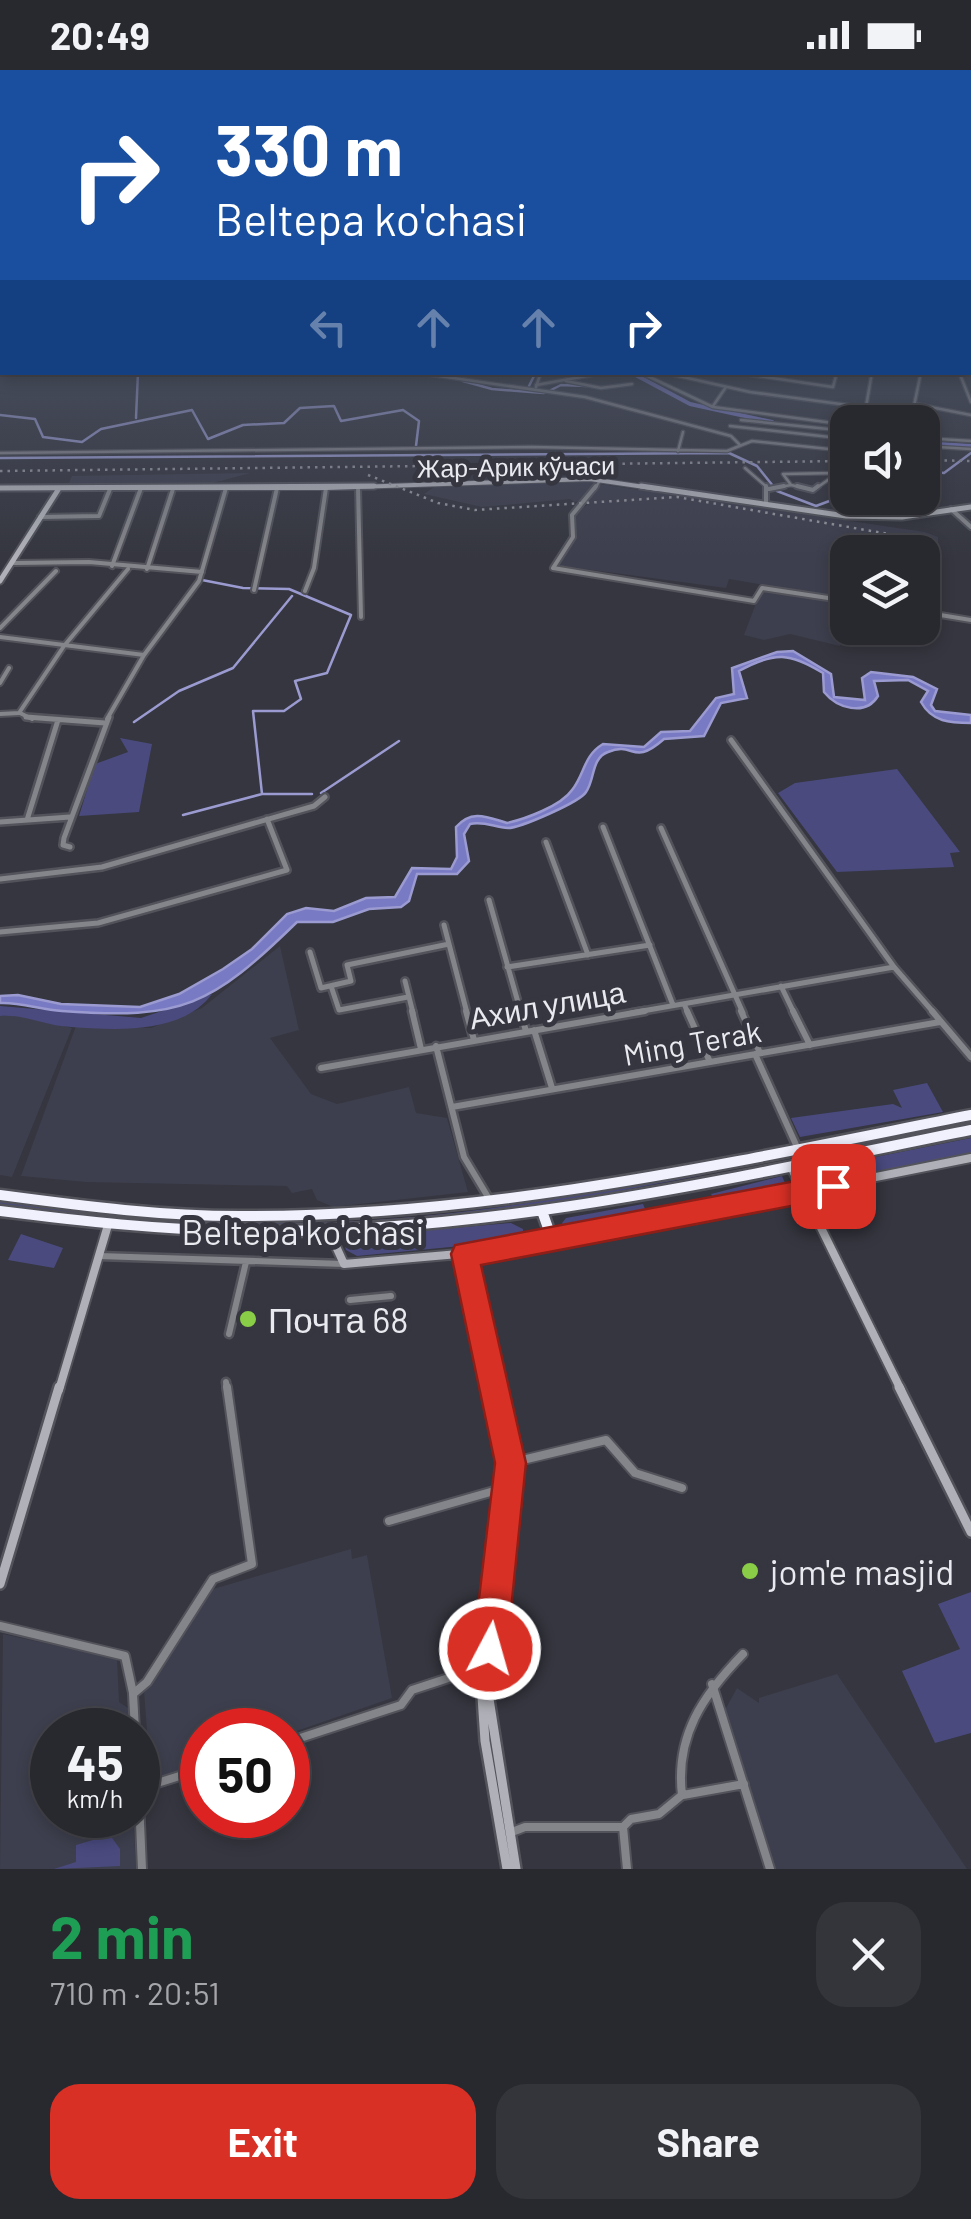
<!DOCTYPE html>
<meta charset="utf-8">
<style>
body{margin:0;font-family:Barlow,sans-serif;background:#34343b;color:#f1f3f6;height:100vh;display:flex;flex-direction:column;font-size:38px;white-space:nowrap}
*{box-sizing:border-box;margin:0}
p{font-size:32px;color:#a5a6aa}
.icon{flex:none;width:55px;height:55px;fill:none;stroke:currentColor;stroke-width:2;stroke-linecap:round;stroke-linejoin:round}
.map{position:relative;height:1799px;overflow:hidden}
.panel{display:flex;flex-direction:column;background:#28282f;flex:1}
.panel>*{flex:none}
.guide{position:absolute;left:0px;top:0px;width:972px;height:305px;box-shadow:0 5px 15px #0003,0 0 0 2px #44444b;background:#1a4fa0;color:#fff;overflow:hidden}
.buttons{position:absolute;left:830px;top:335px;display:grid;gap:20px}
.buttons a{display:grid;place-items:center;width:110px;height:110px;border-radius:20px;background:#28282f;box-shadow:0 5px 15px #0003,0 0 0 2px #44444b;font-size:50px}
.speed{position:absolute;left:30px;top:1638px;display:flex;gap:20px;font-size:50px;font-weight:700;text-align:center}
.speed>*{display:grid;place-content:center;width:130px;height:130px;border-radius:50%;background:#28282f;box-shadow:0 5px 15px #0003,0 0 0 2px #44444b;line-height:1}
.speed small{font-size:25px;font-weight:400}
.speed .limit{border:15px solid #d22;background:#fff;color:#111}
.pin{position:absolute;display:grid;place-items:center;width:85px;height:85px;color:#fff;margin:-42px;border-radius:20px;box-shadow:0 5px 15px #0006}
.me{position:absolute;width:110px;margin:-55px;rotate:6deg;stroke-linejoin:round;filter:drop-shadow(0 0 8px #0008)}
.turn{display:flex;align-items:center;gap:35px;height:210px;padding:0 50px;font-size:45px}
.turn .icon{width:130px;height:130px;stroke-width:2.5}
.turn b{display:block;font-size:70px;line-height:85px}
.lanes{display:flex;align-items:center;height:95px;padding:0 50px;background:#0003;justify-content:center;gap:50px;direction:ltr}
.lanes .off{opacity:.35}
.round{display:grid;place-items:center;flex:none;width:105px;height:105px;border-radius:30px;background:#34343b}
.summary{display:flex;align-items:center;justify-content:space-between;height:170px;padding:0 50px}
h1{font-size:60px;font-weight:700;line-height:75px;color:#1e9e55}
.cta{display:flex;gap:20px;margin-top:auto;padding:20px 50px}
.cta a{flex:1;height:115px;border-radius:30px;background:#d93025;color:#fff;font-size:40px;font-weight:700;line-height:115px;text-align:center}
.cta a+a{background:#34343b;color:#f1f3f6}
.status{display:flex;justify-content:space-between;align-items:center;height:70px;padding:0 50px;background:#28282f;direction:ltr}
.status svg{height:28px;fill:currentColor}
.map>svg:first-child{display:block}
.built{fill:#3e3f4e}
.green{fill:#4a4a7f}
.water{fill:#797ac4;stroke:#9b9bd1;stroke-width:2.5}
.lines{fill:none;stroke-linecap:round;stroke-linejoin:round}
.stream{stroke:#9b9bd1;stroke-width:2.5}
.canal{stroke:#797ac4;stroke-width:4}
.street-far4-casing{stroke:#52535b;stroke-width:5}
.street-far3-casing{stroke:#52535b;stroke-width:8}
.street-far2-casing{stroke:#52535b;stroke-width:10}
.street-far1-casing{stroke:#52535b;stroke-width:11}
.street-casing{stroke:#52535b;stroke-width:12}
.secondary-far3-casing{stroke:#52535b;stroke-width:6}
.secondary-far2-casing{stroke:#52535b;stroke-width:9}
.secondary-far1-casing{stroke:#52535b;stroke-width:12}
.secondary-casing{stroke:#52535b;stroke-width:14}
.highway-casing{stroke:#52535b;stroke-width:15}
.street-far4{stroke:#84858a;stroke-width:2.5}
.street-far3{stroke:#84858a;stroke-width:4}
.street-far2{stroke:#84858a;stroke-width:5}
.street-far1{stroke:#84858a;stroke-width:6}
.street{stroke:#84858a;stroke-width:8}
.secondary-far3{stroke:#b0b1b8;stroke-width:4}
.secondary-far2{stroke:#b0b1b8;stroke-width:5}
.secondary-far1{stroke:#b0b1b8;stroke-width:8}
.secondary{stroke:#b0b1b8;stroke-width:9}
.highway{stroke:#f0f1fd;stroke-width:10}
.rail{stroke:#94959c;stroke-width:2.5;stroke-dasharray:2.5 5;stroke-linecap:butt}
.route{fill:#d93025;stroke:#8d1f18;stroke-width:2.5}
.poi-dot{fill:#8ace47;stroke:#35363f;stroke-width:4}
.labels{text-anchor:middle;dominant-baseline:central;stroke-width:10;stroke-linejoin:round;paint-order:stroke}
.far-street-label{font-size:25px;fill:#e9e9f0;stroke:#35363f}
.street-label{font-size:30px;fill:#e9e9f0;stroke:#35363f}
.near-street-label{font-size:35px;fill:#e9e9f0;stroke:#35363f}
.near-poi-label{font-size:35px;fill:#e9e9f0;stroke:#35363f;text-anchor:start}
</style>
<div class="status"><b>20:49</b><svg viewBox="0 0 49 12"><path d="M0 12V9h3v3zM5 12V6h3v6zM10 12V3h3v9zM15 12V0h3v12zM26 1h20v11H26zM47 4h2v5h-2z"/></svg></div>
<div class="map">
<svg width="971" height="1799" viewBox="0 0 971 1799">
<rect width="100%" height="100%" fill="#35363f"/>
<path class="built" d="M250 403 202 416 69 413 72 406Z
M596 411 585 431 574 432 570 429 482 437 424 424 434 417Z
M599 414 925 462 938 467V544L923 541 922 482H848L847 529 729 509 726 518 555 495 574 467 573 445 587 435Z
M761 520 846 533 840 576 790 564 764 570 744 565Z
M280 876 299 960 270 968 311 1024 337 1034 409 1017 416 1043 447 1048 468 1122 333 1137 317 1130 312 1119 292 1123 287 1116 86 1112 21 1106 76 956 151 958 202 938Z
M14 945 72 958 12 1107 0 1105V946Z
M351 1479 352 1489 367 1485 392 1628 288 1664V1660H202V1693L151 1711 144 1621 213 1519Z
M3 1564 117 1589 119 1632 128 1638 129 1660H52V1745H133L136 1799H0Z
M837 1604 967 1799H775L725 1640 737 1618 759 1633V1628Z"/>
<path class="green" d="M120 668 152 674 139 742 79 746 95 694 128 682Z
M897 699 960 782 950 783 954 797 837 802 778 723 795 713Z
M212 924C181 965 116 960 71 957 46 956 25 944 0 946V936L141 948Z
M927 1013 943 1042 800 1067 791 1048 893 1034 902 1038 893 1020Z
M971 1068V1084L811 1116 800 1102Z
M702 1102 703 1105C623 1120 544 1137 463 1146 309 1163 153 1158 0 1135V1131C117 1148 238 1158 356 1151 473 1145 587 1124 702 1102Z
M782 1106 788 1120 719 1136 711 1124Z
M643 1134 649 1149 568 1166 562 1153 566 1148Z
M511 1153 523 1159 524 1170 357 1186 346 1180 344 1173 350 1167Z
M21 1164 63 1178 54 1198 8 1190Z
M971 1522V1663L935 1673 902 1601 960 1579 938 1534Z
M110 1765 120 1779V1796L54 1799 76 1792V1775Z"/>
<path class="water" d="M793 581 831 604 834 627 865 630 862 608 871 602 913 607 937 619 931 635 935 641 971 645V653C950 653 932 652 921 632L928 621 908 610 874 611 878 626C865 647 837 638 824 622L823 603C790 583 775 581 739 601L747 628 721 633 704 666 664 669C632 697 635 671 608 682 591 688 595 710 586 722 580 732 520 758 508 758 494 757 484 751 470 754L464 764 469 791 457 804H417L409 831 401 837 369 839 333 852H297C211 936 183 950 62 941 41 940 21 932 0 933V926L18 925 61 934 140 937 179 924 223 899 252 879 287 844 306 838 334 841 366 828 395 827 412 798 451 799 457 787 456 757C472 739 487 747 507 753 525 749 561 736 572 720 585 704 583 686 603 674L644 677 661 662 690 661 716 628 734 624 732 598 777 582Z"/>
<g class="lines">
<path class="stream" d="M388 302 425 305
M463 311 492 319 544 323
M528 318 536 302
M551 320 561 315 586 316
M0 345 35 349 43 367 82 372 101 359 192 340 208 369 243 355 284 353 300 338 334 336 341 351 403 340 419 351 416 376
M136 348 138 302
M0 388 729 383 757 396 773 416
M922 400 944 403 971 383
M777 421 816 436 848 424
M202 510 243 518 289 519 351 545 327 603 295 611 301 629 284 641H253L262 724
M134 652 179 621 233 598 292 526
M321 723 399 671
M183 745 262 724H312"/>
<path class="canal" d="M630 302 690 334 772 352
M922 373 971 376"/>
<g class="street-far4-casing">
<path id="street-far4" d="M412 302 585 327 731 366 739 374
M639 302 713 337 848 355
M661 302 750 322 907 343 913 341 921 302
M731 302 833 317 837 302
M959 302 971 332
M566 311 601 318 632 314
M536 315 609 302
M536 317 541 302
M915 334 971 345
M713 336 726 317
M866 337 872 302
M741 350 848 361
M730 356 848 369
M922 368 971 371
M922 376 971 379
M678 381 683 362
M0 383 532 377 727 381 752 371 848 381
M745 398 769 419
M791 415 783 404 836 403
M595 419 600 410
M770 419 791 415 808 419
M815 419 838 403 835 395"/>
</g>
<g class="street-far3-casing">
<path id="street-far3" d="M596 416 572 445 573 467 553 498 754 531 762 518 848 531
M766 416V434
M797 416 813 420 818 416
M358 417 361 547
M769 419 784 416
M951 439 971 457
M40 447 99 446 110 419
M14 493 89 492 202 502
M112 496 141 418
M147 499 173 419
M254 520 277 418
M305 521 314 498 326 418
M922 542 971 550
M0 558 56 501
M0 567 144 585
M0 613 9 598
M20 643 32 649
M0 644 19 643 64 576 128 499
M107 649 144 585 199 511 226 418"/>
</g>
<g class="street-far2-casing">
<path id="street-far2" d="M26 647 105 653
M731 670 894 897 934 943
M27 750 58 650
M0 752 70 747
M603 757 673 935
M661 758 743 943
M546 772 588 885
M70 777 63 775 64 768 109 647
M0 809 102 797 314 736 325 727
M489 830 521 943
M444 855 467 943
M0 862 98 853 287 800 267 749
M310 882 321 918 351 911 347 895 449 874
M507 897 650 875
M405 911 413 943
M331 916 339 940 408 927
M781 916 794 943
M684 934 688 943
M631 943 894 897"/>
</g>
<g class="street-far1-casing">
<path id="street-far1" d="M412 941 421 979
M466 941 474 970
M520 941 526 961
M687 941 710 992
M741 941 760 983
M793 941 810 975
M932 941 971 987
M534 960 552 1018
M436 976 464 1087 488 1127
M755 984 797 1077
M321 998 645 941
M452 1037 940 952
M99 1186 344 1194
M350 1230 391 1226
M229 1264 246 1192
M226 1312 227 1320"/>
</g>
<g class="street-casing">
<path id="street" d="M510 1393 606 1370 635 1403 682 1418
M389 1451 501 1419
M0 1556 125 1586 133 1623
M712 1614 770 1799
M135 1660 133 1624 147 1612 213 1509 252 1494 227 1317
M288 1672 401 1635 412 1620 482 1597
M138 1707 142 1799
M138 1719 202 1699
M683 1725 744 1714
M512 1762 525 1757H623
M627 1799 623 1757 631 1749 659 1744 682 1725C675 1666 703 1625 743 1584"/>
</g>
<g class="secondary-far3-casing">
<path id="secondary-far3" d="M0 418H326L590 409 658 419"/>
</g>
<g class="secondary-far2-casing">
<path id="secondary-far2" d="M641 416 846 446 902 447 971 437
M0 418 374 416
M0 511 58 420"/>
</g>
<g class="secondary-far1-casing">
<path id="secondary-far1" d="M791 1097 901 1320
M307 1163 334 1172 344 1194 517 1179 971 1088
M465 1185 494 1320
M457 1186 487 1320
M59 1320 108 1155"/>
</g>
<g class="secondary-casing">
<path id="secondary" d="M487 1317 503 1390 481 1612 485 1671 507 1799
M494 1317 510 1393 489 1629 516 1799
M899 1317 971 1462
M0 1514 59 1317"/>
</g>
<g class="highway-casing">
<path id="highway" d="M0 1125C83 1136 166 1147 250 1146 493 1146 733 1092 971 1045
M0 1141C81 1151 161 1160 242 1161 487 1165 732 1108 971 1060
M542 1141 553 1172"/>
</g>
<use href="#street-far4" class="street-far4"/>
<use href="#street-far3" class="street-far3"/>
<use href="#street-far2" class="street-far2"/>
<use href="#street-far1" class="street-far1"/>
<use href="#street" class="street"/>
<use href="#secondary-far3" class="secondary-far3"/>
<use href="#secondary-far2" class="secondary-far2"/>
<use href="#secondary-far1" class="secondary-far1"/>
<use href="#secondary" class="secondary"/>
<use href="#highway" class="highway"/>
<path class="rail" d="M922 390 971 391
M0 401 848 391
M368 405 438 433 475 440 677 427 900 466"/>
</g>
<linearGradient id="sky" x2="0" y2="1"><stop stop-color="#1d1e23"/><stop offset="0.48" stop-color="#4b5263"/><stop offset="1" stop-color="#4b5263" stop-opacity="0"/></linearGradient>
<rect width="971" height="489" fill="url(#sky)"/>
<path class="route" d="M833 1104 843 1108 847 1116 843 1124 833 1128 481 1195 526 1393 507 1579 502 1591 490 1597 478 1591 473 1579 495 1393 451 1184 455 1175Z"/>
<g class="poi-dot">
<circle cx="248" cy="1249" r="10"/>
<circle cx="750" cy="1501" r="10"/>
</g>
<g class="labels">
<g class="far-street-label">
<text transform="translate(516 396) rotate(-1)">Жар-Арик кўчаси</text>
</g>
<g class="street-label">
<text transform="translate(547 934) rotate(-10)">Ахил улица</text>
<text transform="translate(692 972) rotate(-10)">Ming Terak</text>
</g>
<g class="near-street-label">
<text x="303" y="1161">Beltepa ko'chasi</text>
</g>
<g class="near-poi-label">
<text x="268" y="1249">Почта 68</text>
<text x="770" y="1501">jom'e masjid</text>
</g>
</g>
</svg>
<div class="buttons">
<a><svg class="icon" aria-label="sound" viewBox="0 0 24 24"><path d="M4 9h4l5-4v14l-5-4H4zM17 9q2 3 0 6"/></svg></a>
<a><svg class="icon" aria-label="layers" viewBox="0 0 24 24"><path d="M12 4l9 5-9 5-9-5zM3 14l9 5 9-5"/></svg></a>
</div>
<div class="speed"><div>45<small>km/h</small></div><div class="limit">50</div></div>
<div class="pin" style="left:833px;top:1116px;background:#d93025"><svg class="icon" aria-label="arrive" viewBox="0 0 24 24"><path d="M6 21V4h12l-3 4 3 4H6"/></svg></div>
<svg class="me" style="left:490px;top:1579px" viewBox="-20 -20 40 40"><circle r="17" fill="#d93025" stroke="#fff" stroke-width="3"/><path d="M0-11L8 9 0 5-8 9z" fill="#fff"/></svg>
<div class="guide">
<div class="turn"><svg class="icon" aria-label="right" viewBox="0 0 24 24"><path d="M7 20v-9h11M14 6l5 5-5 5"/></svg><div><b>330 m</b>Beltepa ko'chasi</div></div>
<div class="lanes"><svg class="icon off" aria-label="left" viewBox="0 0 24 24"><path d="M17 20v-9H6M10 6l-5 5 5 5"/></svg><svg class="icon off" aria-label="ahead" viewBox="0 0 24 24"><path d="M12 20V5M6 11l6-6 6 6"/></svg><svg class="icon off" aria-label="ahead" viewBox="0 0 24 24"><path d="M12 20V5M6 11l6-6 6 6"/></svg><svg class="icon" aria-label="right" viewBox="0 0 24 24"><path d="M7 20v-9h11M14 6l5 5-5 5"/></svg></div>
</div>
</div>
<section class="panel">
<div class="summary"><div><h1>2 min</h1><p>710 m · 20:51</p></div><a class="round"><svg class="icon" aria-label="close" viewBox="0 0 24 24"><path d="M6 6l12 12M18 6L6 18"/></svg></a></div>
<div class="cta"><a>Exit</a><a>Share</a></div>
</section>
